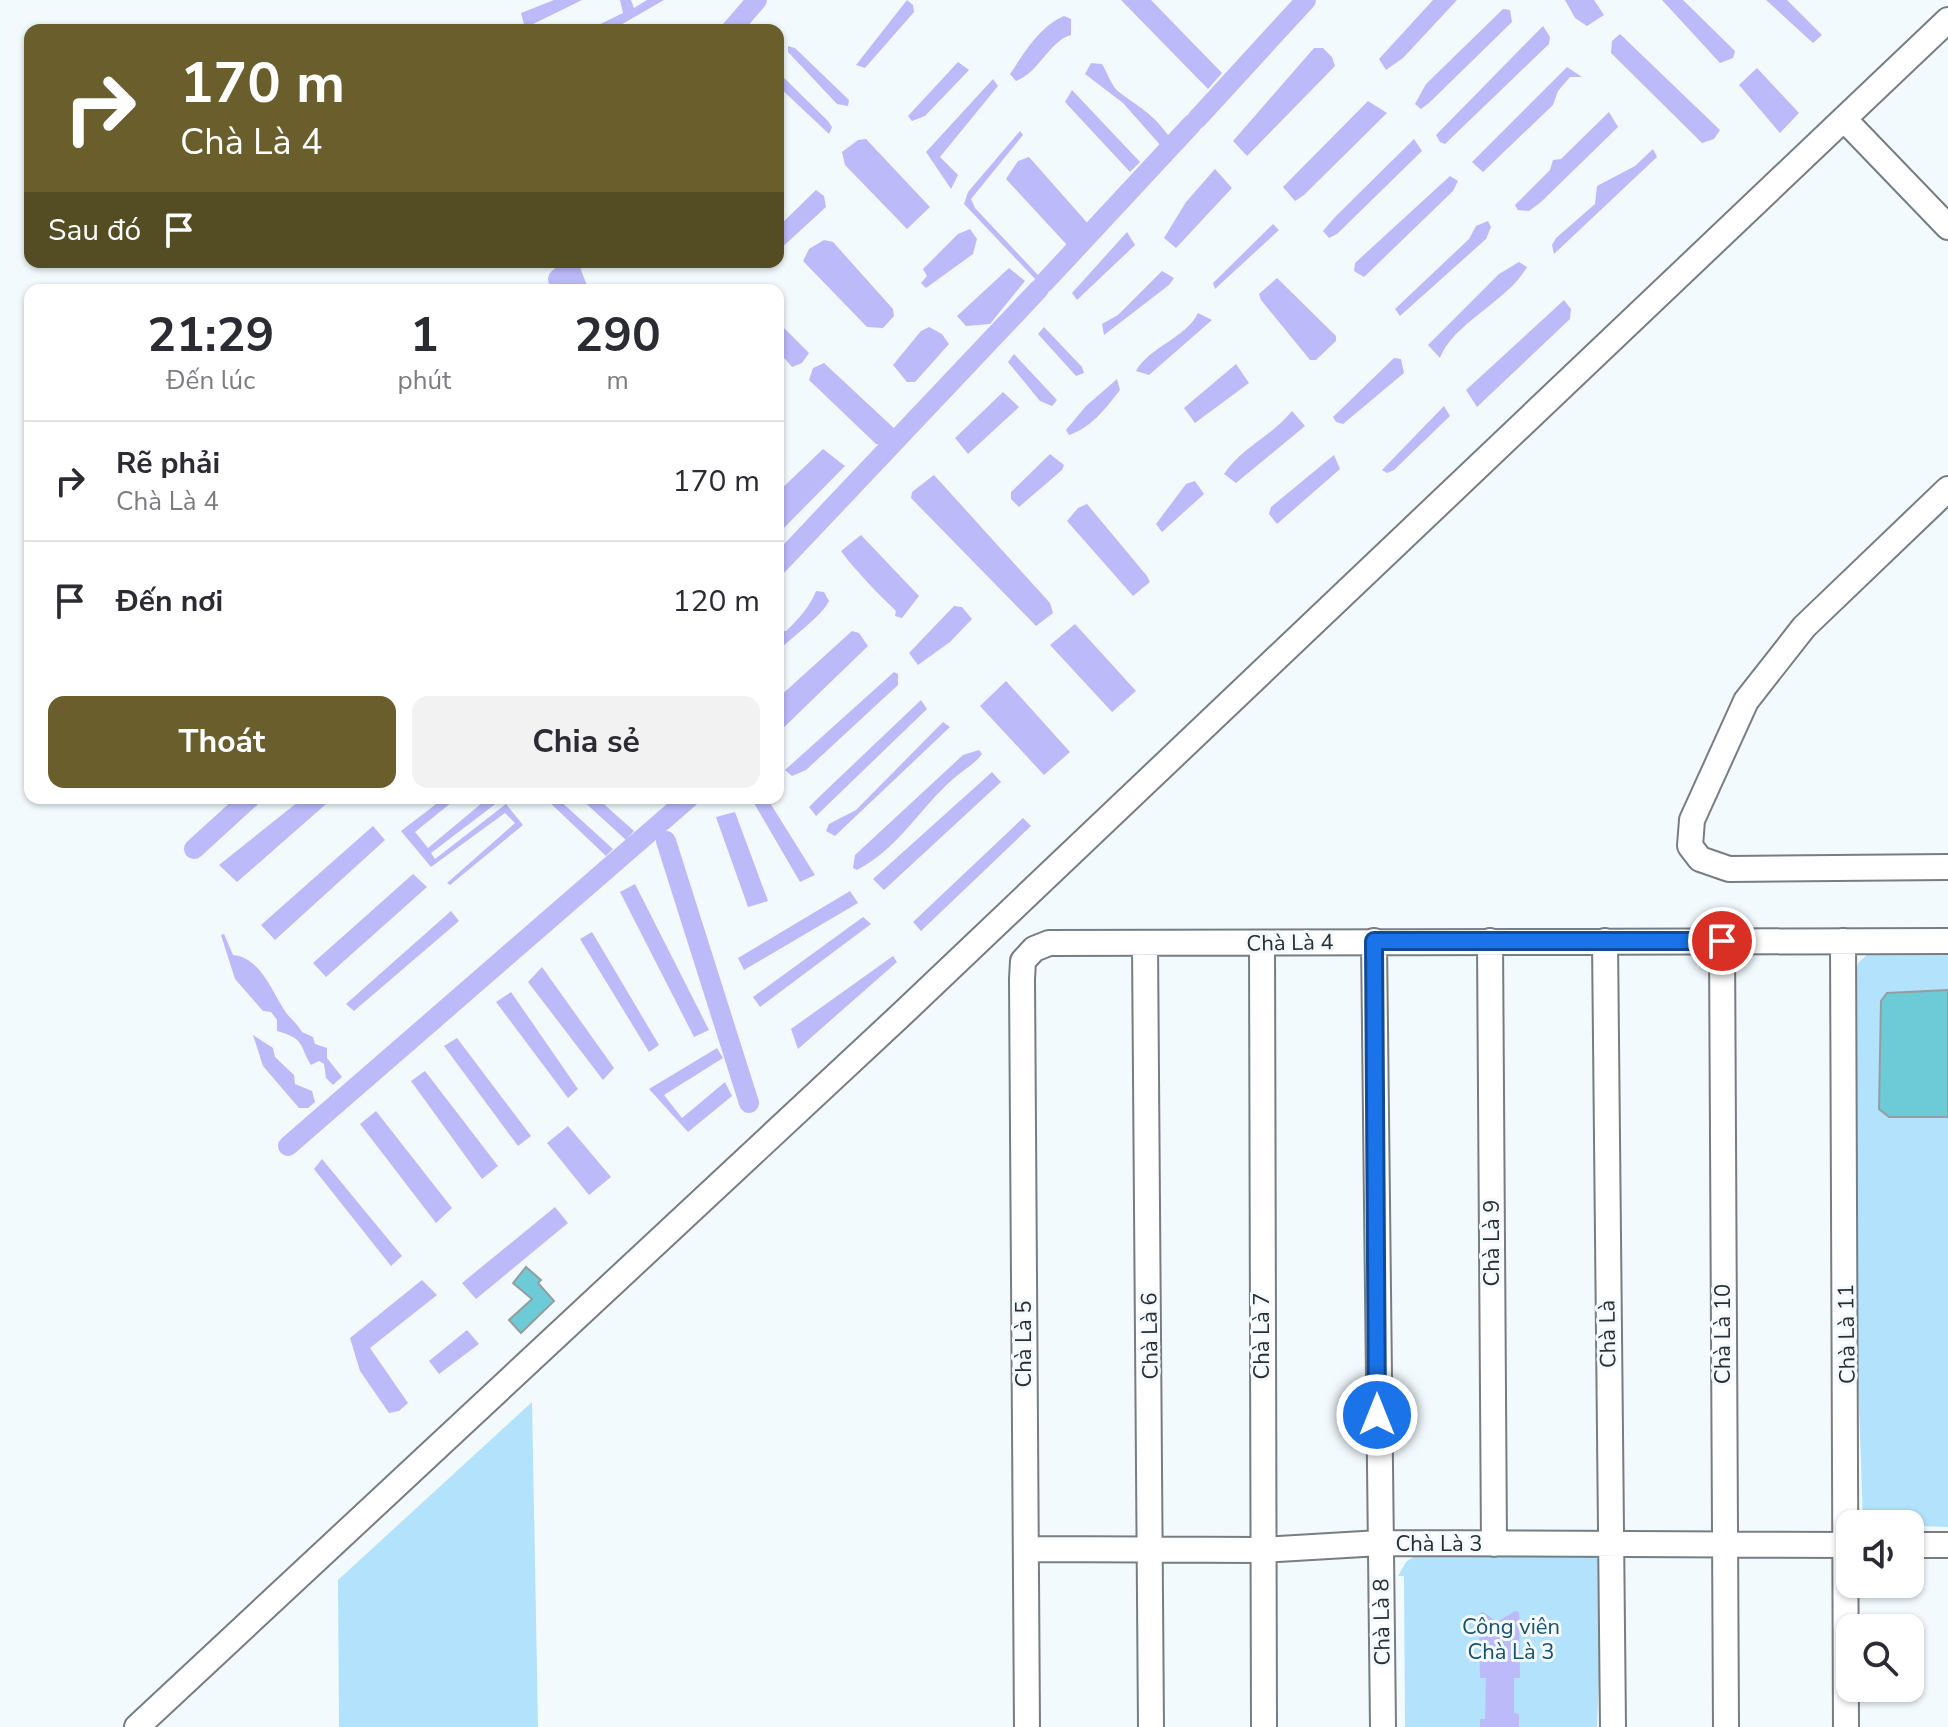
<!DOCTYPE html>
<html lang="vi">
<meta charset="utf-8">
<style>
body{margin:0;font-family:"Nunito Sans",sans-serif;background:#f2f2f3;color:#2b2b33;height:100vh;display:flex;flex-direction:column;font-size:30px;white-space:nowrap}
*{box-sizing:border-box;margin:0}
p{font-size:26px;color:#7c7c81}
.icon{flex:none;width:44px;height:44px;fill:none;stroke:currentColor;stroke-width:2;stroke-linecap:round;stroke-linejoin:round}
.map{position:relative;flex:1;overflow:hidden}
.side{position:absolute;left:24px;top:284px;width:760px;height:520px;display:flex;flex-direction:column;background:#fff;border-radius:16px;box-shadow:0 2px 6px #0004}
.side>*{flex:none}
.banner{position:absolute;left:24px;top:24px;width:760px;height:244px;border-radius:16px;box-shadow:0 2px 6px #0004;background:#6a5f2c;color:#fff;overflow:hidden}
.fabs{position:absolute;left:1836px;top:1510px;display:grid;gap:16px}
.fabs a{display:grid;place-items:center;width:88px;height:88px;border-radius:16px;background:#fff;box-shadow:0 2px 6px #0004;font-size:40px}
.pin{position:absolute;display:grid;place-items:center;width:68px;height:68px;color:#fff;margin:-34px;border:4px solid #fff;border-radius:50%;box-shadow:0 2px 8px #0007}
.me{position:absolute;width:88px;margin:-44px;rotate:0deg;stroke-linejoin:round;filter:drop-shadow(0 0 6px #0008)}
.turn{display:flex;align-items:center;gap:28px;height:168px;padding:0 24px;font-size:36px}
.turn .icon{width:104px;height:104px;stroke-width:2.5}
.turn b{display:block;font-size:56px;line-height:68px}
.then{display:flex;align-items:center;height:76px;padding:0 24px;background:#0003;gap:16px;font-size:30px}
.eta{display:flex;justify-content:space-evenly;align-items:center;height:136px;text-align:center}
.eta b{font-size:48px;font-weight:700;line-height:56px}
.cta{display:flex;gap:16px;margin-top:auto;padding:16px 24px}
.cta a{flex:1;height:92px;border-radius:16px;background:#6a5f2c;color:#fff;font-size:32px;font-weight:700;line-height:92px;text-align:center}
.cta a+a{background:#f2f2f3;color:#2b2b33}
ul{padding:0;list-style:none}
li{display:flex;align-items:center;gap:24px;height:120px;padding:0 24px;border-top:2px solid #e1e1e2}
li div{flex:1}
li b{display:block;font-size:30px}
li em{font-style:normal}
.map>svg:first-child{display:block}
.green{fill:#b2e2fc}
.water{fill:#bdbafa}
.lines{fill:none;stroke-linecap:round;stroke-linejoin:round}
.canal{stroke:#bdbafa;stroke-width:20}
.building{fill:#6dcbd7;stroke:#949ea0;stroke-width:2}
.minor-casing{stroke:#767e82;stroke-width:28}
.minor{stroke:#fff;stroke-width:24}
.route-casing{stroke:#114b97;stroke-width:20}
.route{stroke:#1a73e8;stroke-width:14}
.labels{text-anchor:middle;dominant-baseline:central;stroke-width:6;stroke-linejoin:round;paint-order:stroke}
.street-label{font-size:22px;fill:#2a2e30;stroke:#f2fafe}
.park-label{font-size:22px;fill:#18516b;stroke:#f2fafe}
</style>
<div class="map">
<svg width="1948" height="1727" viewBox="0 0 1948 1727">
<rect width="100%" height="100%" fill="#f2fafe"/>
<path class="green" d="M1869 953 1948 954V1527L1865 1524 1863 1520 1857 1349 1853 983 1858 963Z
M532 1402 538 1727H339L338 1580Z
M1604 1548 1597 1727H1405L1404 1576H1398L1406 1562 1413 1557Z"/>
<path class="water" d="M554 0H582L525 28 521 13Z
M620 0H631L634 8 647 0H664L612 30H588L623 13Z
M907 0 913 5 914 12 865 68 856 65Z
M1121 0H1151L1222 73 1208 89Z
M1433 0H1457L1403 58 1386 70 1379 59Z
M1565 0H1594L1604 15 1587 26 1575 18Z
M1662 0H1683L1735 51 1733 58 1720 63Z
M1766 0H1787L1822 35 1813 43Z
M1503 9 1510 10 1512 22 1429 103 1421 109 1415 104 1426 84Z
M1064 16 1071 19V35C1048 42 1040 72 1016 81L1010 74C1024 53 1040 26 1064 16Z
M1543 26 1550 37 1549 44 1445 144 1440 142 1436 135Z
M1620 34 1720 130 1714 139 1702 143 1611 53 1612 41Z
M788 46 795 48 849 100 848 106 837 104 788 52Z
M1314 48H1323L1332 57 1335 66 1247 156 1233 141Z
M958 62 969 70 925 116 912 121 908 116Z
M1091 63 1102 64C1107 72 1112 87 1119 92 1139 107 1152 113 1168 135L1162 147 1123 103 1085 74Z
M1567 67 1582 77H1570L1558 91 1553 105 1483 172 1472 162Z
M1757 68 1799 113 1780 133 1739 85Z
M778 72 828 121 832 127 829 134 778 86Z
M993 79 998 86 940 157 958 175 951 189 926 152Z
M1072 90 1140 162 1130 172 1065 102Z
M1368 101 1387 113 1304 195 1295 201 1283 187Z
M1609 112 1618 127 1541 202 1529 211 1518 210 1515 205 1550 170 1553 160 1561 159Z
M1020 131 1023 135 971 199 975 208 1038 275 1037 281 964 204 968 192Z
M866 139 930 207 907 229 845 165 842 152 858 140Z
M1414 139 1422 151 1337 234 1329 238 1323 231 1335 217Z
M1653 149 1657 157 1554 254 1552 245 1556 238 1595 204 1597 186 1635 166Z
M1029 157 1090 226 1080 240 1067 245 1006 179 1018 161Z
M1215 169 1232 188 1176 248 1164 238 1186 202Z
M1450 176 1458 181 1453 191 1364 277 1354 271 1355 263Z
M816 190 824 196 826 207 778 251V227Z
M1488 221 1491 227 1486 239 1400 316 1395 309 1469 239 1476 226Z
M1273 224 1279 230 1215 289 1213 283Z
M970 229 977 239 973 254 926 288 921 283 927 276 923 269 958 234Z
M1127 232 1135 245 1077 300 1072 293Z
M824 240 833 242 893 309 894 316 883 328 867 327 803 261 809 249Z
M1519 262 1527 267C1508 301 1452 324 1440 358L1428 345 1499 274Z
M1009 268 1025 281 990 324 966 326 957 316Z
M1162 271 1174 278 1169 285 1104 335 1102 324 1118 315Z
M1277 278 1336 336V341L1316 360H1310L1261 300 1259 294Z
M1564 300 1571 309 1570 319 1477 407 1466 390Z
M1198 313 1212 320 1149 375 1136 371C1148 348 1187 337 1198 313Z
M778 322 809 353 802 363 792 367 778 351Z
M929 327 942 334 949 344 915 382H907L893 365 921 331Z
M1044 327 1082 367 1084 373 1076 376 1038 334Z
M1014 354 1057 400 1052 406 1040 401 1008 362Z
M1394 358 1401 359 1404 373 1343 424 1336 422 1333 417Z
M824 363 897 431 895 437 886 444H876L809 380 813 368Z
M1236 364 1249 383 1195 423 1184 408Z
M1117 379 1120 390C1106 408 1091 428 1069 435L1066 430 1086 406Z
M1003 392 1019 407 968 454 955 438Z
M1444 406 1450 416 1394 470 1387 473 1382 470Z
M1292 411 1305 426 1236 483 1224 474C1241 448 1272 436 1292 411Z
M823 449 845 466 778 534V492Z
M1050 454 1064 465 1062 470 1019 507 1011 499V492Z
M1334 455 1340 469 1277 524 1269 514 1271 507Z
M934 475 1050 603 1053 613 1036 626 911 498 912 492Z
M1195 481 1204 494 1162 532 1156 524 1186 484Z
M1087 504 1147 576 1150 582 1133 596 1067 521 1078 508Z
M861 535 919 596 902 618 895 616 896 611C879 595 855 570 841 551Z
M816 591 824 592 829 601C820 618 793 636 778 651V631H786C797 621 811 605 816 591Z
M954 606 962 607 972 619 950 642 918 665 909 653Z
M1075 624 1136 691 1112 712 1050 645Z
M852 631 859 633 868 646 778 733V698Z
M894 672 898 674V685L806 770 792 776 785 770Z
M1006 681 1070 752 1044 775 980 706Z
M921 700 927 709 816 816 809 807 819 797Z
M943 722 950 727 835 836 826 831 829 824 856 810Z
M979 750 982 754C974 765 963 770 953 779 920 808 898 849 857 870L853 868 855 855 963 755Z
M992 772 1001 782 884 890 873 879Z
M303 798H333L237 882 219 865Z
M444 798H457L415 832 428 848 488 798 498 802 431 853 435 859 506 804 523 825 450 885 447 883 515 823 505 813 431 867 401 831Z
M545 798H557L613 849 606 856Z
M580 798H597L634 831 626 840Z
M751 798H767L815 875 800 882Z
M735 812 768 901 748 907 716 817Z
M1023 818 1031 826 921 931 913 922Z
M373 826 385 840 275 940 261 925Z
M413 874 427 887 326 977 313 963Z
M635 884 709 1030 694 1037 620 892Z
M850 891 858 903 744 970 738 958Z
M451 911 459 921 354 1011 346 1004Z
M863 917 871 924 760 1007 753 997Z
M592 932 659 1045 649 1052 580 939Z
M224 934 233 955C259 957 271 989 283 1008 288 1017 296 1022 302 1032L313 1037 315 1044 327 1048V1058L342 1077 333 1085 326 1078 324 1064 319 1061 311 1065C299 1046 306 1039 277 1031V1020L271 1012 263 1011 235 979 221 935Z
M893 956 897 962 798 1049 791 1029Z
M542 967 614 1068 603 1080 528 982Z
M511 992 578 1089 568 1098 496 1002Z
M253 1035 273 1048 275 1057 294 1075 295 1084 312 1091 315 1102 308 1108H299L263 1066Z
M457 1038 531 1136 518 1146 444 1046Z
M717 1048 723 1058 664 1095 682 1118 725 1082 732 1096 688 1132 649 1089Z
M425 1071 498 1166 482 1179 411 1081Z
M376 1111 452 1208 436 1223 360 1124Z
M568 1126 611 1177 589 1195 547 1143Z
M322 1159 402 1256 391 1266 314 1169Z
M555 1207 568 1223 476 1299 462 1283Z
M422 1280 437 1295 370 1348 408 1403 399 1411 389 1413 360 1371 350 1338Z
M467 1330 479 1344 439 1374 429 1361Z
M1515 1611 1519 1612 1520 1678H1514V1713L1519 1714V1727H1480V1719H1485L1486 1678H1480L1479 1614 1483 1612 1497 1622Z"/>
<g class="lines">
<path class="canal" d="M731 30 757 0
M1197 119 1306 0
M558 279 570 269 578 290
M1044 283 1192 124
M778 565 1039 289
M666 841 749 1103
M194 849 250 798
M288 1146 689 798"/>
</g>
<path class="building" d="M1948 990V1117H1889L1879 1109 1881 1001 1887 993Z
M526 1267 541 1280 538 1283 554 1301 521 1333 509 1320 532 1299 513 1283Z"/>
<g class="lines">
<g class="minor-casing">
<path id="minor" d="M1844 119 1948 227
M1948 489 1804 627 1746 701 1692 820 1690 846 1700 859 1729 869 1948 867
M1374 941 1383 1727
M1490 941 1494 1544
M1605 941 1613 1727
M1722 941 1726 1727
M1843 941 1846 1727
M1262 944 1264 1727
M1145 945 1151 1727
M1910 1545H1948
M1027 1549 1262 1550 1380 1543 1850 1545
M137 1727 902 1014 1948 20
M1027 1727 1022 979 1023 961 1034 949 1049 943 1948 941"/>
</g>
<use href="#minor" class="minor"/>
</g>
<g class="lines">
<g class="route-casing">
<path id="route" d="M1377 1415 1374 941H1722"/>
</g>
<use href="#route" class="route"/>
</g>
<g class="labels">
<g class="street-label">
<text transform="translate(1290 943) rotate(-1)">Chà Là 4</text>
<text transform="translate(1492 1243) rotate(-90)">Chà Là 9</text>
<text transform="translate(1608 1334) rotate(-91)">Chà Là</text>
<text transform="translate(1723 1334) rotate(-90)">Chà Là 10</text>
<text transform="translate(1847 1334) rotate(-91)">Chà Là 11</text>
<text transform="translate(1150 1336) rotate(-91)">Chà Là 6</text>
<text transform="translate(1262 1336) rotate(-90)">Chà Là 7</text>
<text transform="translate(1024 1344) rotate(-90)">Chà Là 5</text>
<text x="1439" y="1544">Chà Là 3</text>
<text transform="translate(1382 1622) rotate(-91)">Chà Là 8</text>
</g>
<g class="park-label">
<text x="1511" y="1627">Công viên<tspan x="1511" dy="25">Chà Là 3</tspan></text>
</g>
</g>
</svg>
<div class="fabs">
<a><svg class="icon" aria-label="sound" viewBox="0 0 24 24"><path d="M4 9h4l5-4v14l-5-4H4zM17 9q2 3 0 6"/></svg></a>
<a><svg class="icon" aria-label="search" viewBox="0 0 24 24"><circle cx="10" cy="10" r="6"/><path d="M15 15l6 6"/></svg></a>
</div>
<div class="pin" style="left:1722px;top:941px;background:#d93025"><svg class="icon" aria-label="arrive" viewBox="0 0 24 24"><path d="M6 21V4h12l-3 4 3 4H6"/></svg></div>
<svg class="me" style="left:1377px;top:1415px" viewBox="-20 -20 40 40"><circle r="17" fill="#1a73e8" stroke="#fff" stroke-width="3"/><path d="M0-11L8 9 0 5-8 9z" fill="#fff"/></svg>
<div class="banner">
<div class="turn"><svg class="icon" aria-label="right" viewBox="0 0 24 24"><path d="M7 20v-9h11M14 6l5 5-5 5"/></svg><div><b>170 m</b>Chà Là 4</div></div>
<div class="then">Sau đó<svg class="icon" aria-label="arrive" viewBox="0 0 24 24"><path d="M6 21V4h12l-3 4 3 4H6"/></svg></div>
</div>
<section class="side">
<div class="eta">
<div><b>21:29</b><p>Đến lúc</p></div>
<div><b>1</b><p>phút</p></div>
<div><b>290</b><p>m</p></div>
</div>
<ul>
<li><svg class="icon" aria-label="right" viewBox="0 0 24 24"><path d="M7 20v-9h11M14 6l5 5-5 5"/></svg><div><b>Rẽ phải</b><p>Chà Là 4</p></div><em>170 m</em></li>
<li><svg class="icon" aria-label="arrive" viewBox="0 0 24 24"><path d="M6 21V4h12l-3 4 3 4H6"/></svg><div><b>Đến nơi</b></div><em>120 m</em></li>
</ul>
<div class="cta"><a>Thoát</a><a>Chia sẻ</a></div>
</section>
</div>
